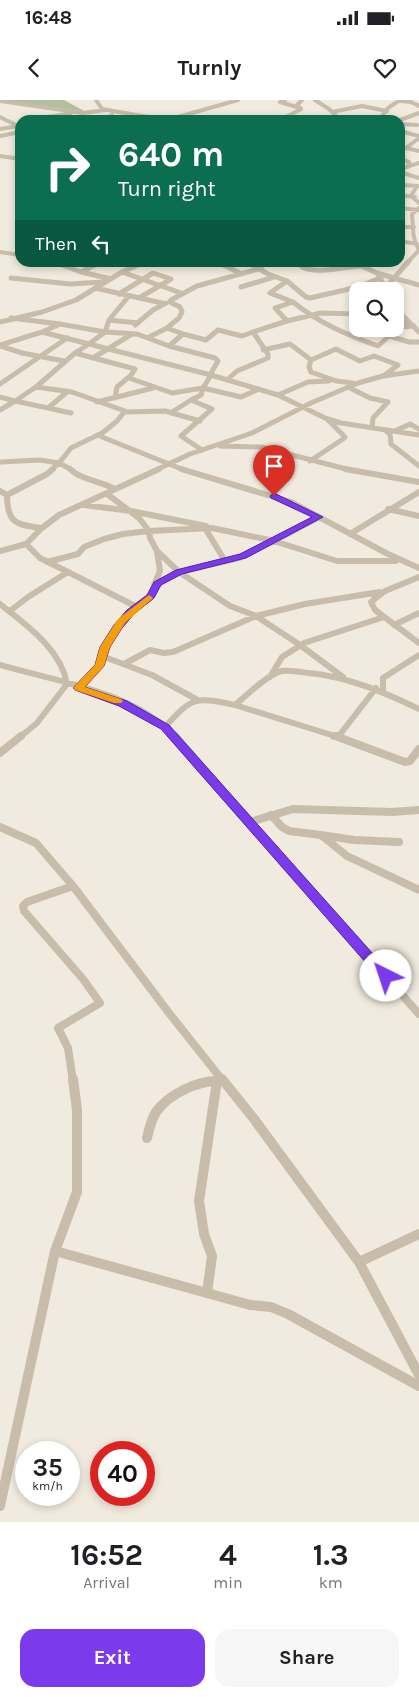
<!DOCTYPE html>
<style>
body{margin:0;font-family:Karla,sans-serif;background:#f6f6f6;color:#202124;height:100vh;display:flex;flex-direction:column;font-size:19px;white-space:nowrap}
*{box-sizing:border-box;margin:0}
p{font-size:16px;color:#757577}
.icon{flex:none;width:28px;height:28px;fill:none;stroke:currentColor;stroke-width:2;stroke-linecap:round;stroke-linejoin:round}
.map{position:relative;height:1422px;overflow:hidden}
.drawer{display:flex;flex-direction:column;background:#fff;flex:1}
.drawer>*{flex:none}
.banner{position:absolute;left:15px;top:15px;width:390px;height:152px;border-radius:15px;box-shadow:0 2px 8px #0003;background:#0b6e4f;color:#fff;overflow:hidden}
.tools{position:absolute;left:349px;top:182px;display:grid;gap:10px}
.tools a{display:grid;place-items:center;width:55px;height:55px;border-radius:10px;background:#fff;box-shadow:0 2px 8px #0003;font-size:25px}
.speed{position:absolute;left:15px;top:1341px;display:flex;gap:10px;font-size:25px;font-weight:700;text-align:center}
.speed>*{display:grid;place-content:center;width:65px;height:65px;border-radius:50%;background:#fff;box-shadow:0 2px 8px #0003;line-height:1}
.speed small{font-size:12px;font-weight:400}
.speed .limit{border:8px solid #d22;background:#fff;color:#111}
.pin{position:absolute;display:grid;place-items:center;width:42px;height:42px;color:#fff;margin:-51px -21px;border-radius:50% 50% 50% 0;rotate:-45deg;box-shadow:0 0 5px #0007}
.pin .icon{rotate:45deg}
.me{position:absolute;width:55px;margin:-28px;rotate:319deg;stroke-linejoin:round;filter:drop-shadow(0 0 4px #0008)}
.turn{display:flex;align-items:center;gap:18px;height:105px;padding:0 20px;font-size:22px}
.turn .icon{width:65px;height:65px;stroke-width:2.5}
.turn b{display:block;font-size:35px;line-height:42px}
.then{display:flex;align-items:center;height:48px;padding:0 20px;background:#0003;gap:10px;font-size:19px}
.eta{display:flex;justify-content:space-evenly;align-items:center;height:85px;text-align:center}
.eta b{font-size:30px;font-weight:700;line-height:35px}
.cta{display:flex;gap:10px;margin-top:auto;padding:10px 20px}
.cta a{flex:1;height:58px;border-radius:15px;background:#7c3aed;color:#fff;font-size:20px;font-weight:700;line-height:58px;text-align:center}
.cta a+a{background:#f6f6f6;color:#202124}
.status{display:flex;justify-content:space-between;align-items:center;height:35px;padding:0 25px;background:#fff;direction:ltr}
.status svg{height:14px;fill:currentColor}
header{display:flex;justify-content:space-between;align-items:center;height:65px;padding:0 20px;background:#fff;font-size:22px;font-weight:700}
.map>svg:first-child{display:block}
.green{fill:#b0bf9e}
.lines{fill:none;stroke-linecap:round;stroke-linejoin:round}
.minor-far4{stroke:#c8bcaa;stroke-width:4}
.minor-far3{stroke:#c8bcaa;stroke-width:5}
.minor-far2{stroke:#c8bcaa;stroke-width:6}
.minor-far1{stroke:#c8bcaa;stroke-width:8}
.minor{stroke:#c8bcaa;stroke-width:10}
.route{fill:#7c3aed;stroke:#51269a}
.slow{fill:#f59e0b}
</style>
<div class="status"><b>16:48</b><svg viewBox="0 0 49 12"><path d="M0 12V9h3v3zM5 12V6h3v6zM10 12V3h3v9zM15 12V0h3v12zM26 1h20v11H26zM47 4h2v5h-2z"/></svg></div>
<header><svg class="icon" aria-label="back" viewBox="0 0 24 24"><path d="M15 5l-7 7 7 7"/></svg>Turnly<svg class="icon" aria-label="heart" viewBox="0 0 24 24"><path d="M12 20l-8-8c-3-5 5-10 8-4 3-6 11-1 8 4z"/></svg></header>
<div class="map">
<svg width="419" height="1422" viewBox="0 0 419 1422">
<rect width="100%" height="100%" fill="#f1eade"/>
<path class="green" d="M0 0H64L86 12Z"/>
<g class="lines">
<path class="minor-far4" d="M96 0 102 9 166 20
M285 0 280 2 300 8
M315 0 329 9 340 20
M0 1 83 13 105 10
M401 1 411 2 419 6
M332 12 362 6 387 11
M0 17 20 27
M28 20C43 16 56 17 71 13
M104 20 112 15
M167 20 238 0
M280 20 301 9 297 5 302 0
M299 20 301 19
M379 20 388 8 400 0
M400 20 419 13
M400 24 417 25
M0 29 18 26
M400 31 419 36
M0 36 20 32
M406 48 419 38
M406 48 419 51
M0 56 20 59
M400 58 409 62 408 67
M400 69 419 63
M400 72 419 78
M400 85 419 86
M417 86 411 96 419 103
M400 95 415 97
M400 108 419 110
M400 127H414
M400 141 417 144
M0 152 20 155
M408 162 419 150C411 135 414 130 412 114L419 108"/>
<path class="minor-far3" d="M54 162 81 172 111 179
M217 162 242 174
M267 162 258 169 197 186 171 200 170 202 180 207 182 212 179 218 167 228 183 234 169 246 215 258 218 261 211 273 214 276 278 295 325 318 341 323 419 335
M303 162 301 166C312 175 346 167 360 166
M357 164 377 173 382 181
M81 172 101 162
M122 172 181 193
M377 173 419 185
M11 178 70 184 103 182
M287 181 306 197 310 198 358 187 380 178
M241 187 274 177
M386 187 409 161
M95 188 162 203
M119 194 153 173 171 179 139 198
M128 197 109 220 138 223
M293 202C319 223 347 235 378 246L389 236
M395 208 419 232
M11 218 60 224 42 232 89 244
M287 221 321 213 358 214
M395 221 410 224
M0 222 42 212 76 200 122 172 145 162
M60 224 105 232 137 234 169 246
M135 225 153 210 166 203
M414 226 402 227 389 236 409 242H419
M183 234 206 240 218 230 242 236 253 232
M149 237 167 228
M89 244 211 275 203 288 172 293 129 278 135 269 75 253Z
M89 244 105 232 109 220
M0 245 42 232
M0 246 22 253 64 261
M263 250 290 244 311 260 336 249 360 261 374 256 398 265 385 275
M93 258 132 234
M311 260 309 267 311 272 336 281 353 283
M227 280 237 271 268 258V254L253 232 287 221 275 208 293 202 270 193 287 181 268 174 247 162
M0 284 67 238
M36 287 75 253
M348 287 370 298 388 302 373 318 372 328
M278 295 308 282 329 281
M0 297 15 301 36 287 72 292 125 311 117 321 100 335 102 337 184 370
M115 298 117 287 129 277
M97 302 153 288
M48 308 71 313
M0 310 15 301 48 308 67 292
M125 312 165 311 200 321
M172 312 191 300
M327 319 345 337
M385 330 390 334 391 344 419 366
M395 331 410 324 419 329
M220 346 261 347 350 370
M202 350 181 336 212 309 191 300 201 295 203 288 241 297 259 289
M310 361 343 339
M0 362 40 360 59 363 71 348 102 333
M51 370 59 363 72 370
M156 370 190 354 252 333 311 303 358 283 383 276 419 271"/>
<path class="minor-far2" d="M70 369C81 380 101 381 115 389
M181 369 291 402 386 453 419 468
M345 369 419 382
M0 391 7 395C7 423 16 425 42 428L26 444 0 451
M7 395 47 374 53 369
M84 405 131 411 206 426
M388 409 419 416
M42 428 59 415 159 369
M205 428 225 461
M350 434 419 392
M47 462 78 454 84 447 104 439 123 434 149 431 212 428 274 441 319 417
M68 472 137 507
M179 472 239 458 274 441 337 461H396
M179 472 230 506 256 516 300 545 343 577
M419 477 385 491 371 502 375 510 419 543
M154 485 160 471 157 451
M0 504C26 525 61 549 67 584L37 623 20 637
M10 511 28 497 68 472 40 458 26 444
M394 525 419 513
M102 556 152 575 196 599
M124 564 150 550 164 553 173 552 256 516 305 504 380 492
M0 565C58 582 132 591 176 637
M270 577 282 557 304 543 384 517
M78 588 99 565 108 542 125 517 151 496 157 484 179 472 157 451 150 438 149 431 139 418 107 394
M383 591V578L419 555
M235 605 338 637 376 588
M165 627C193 596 195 597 235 605 246 596 269 573 282 571 290 570 301 572 309 573 348 577 384 592 419 609"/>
<path class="minor-far1" d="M175 636 419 914
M334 636H339
M338 637 405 662 410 661 419 649
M0 653 21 636
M271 715 282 727 289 731 321 735 347 756 419 790
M250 722 293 709 392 712 419 710
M0 727 36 743 73 786 169 913 223 981
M321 735 354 740 399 742
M73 981 68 948 58 928 100 903 83 879 24 811 23 806 27 802 73 786
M217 981 221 978"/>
<path class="minor" d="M222 979 254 1019 359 1162 419 1275
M147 1038C149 1029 151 1020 156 1012 168 995 196 981 217 981
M55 1151 207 1193 212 1156 204 1134 199 1101 217 981 219 979
M359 1162 419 1134
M207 1193 250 1205 271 1207 288 1214 419 1286
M0 1406 55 1151 77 1092V1010L73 979"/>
</g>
<path class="route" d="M274 393 323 417 246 458 182 474 161 485 154 498 134 514 122 528 110 547 104 566 85 587 127 601 169 625 390 873 392 876 390 880H381L161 629 119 606 75 590 73 588 95 565 100 547 114 525 127 510 147 495 154 482 176 470 240 454 312 417 271 398 270 396Z"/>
<path class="slow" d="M149 495 153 498 125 523 110 547 104 566 85 587 121 599 123 601 121 603H114L75 590 73 588 75 586 95 565 100 547 118 519Z"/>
</svg>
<div class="tools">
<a><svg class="icon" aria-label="search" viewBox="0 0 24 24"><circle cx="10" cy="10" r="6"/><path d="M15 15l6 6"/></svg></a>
</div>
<div class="speed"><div>35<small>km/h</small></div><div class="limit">40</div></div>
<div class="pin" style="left:274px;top:396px;background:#d93025"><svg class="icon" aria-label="arrive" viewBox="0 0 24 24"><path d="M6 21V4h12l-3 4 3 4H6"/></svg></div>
<svg class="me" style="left:386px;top:876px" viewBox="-20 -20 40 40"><circle r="19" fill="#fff"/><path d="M0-13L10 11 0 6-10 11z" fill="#7c3aed"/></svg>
<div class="banner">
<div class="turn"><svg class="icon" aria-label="right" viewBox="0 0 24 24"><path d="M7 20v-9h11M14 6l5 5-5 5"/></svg><div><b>640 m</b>Turn right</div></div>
<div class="then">Then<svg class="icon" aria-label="left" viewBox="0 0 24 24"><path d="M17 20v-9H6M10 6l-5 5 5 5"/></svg></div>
</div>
</div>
<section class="drawer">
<div class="eta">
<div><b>16:52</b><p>Arrival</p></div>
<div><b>4</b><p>min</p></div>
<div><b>1.3</b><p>km</p></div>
</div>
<div class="cta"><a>Exit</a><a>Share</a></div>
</section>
